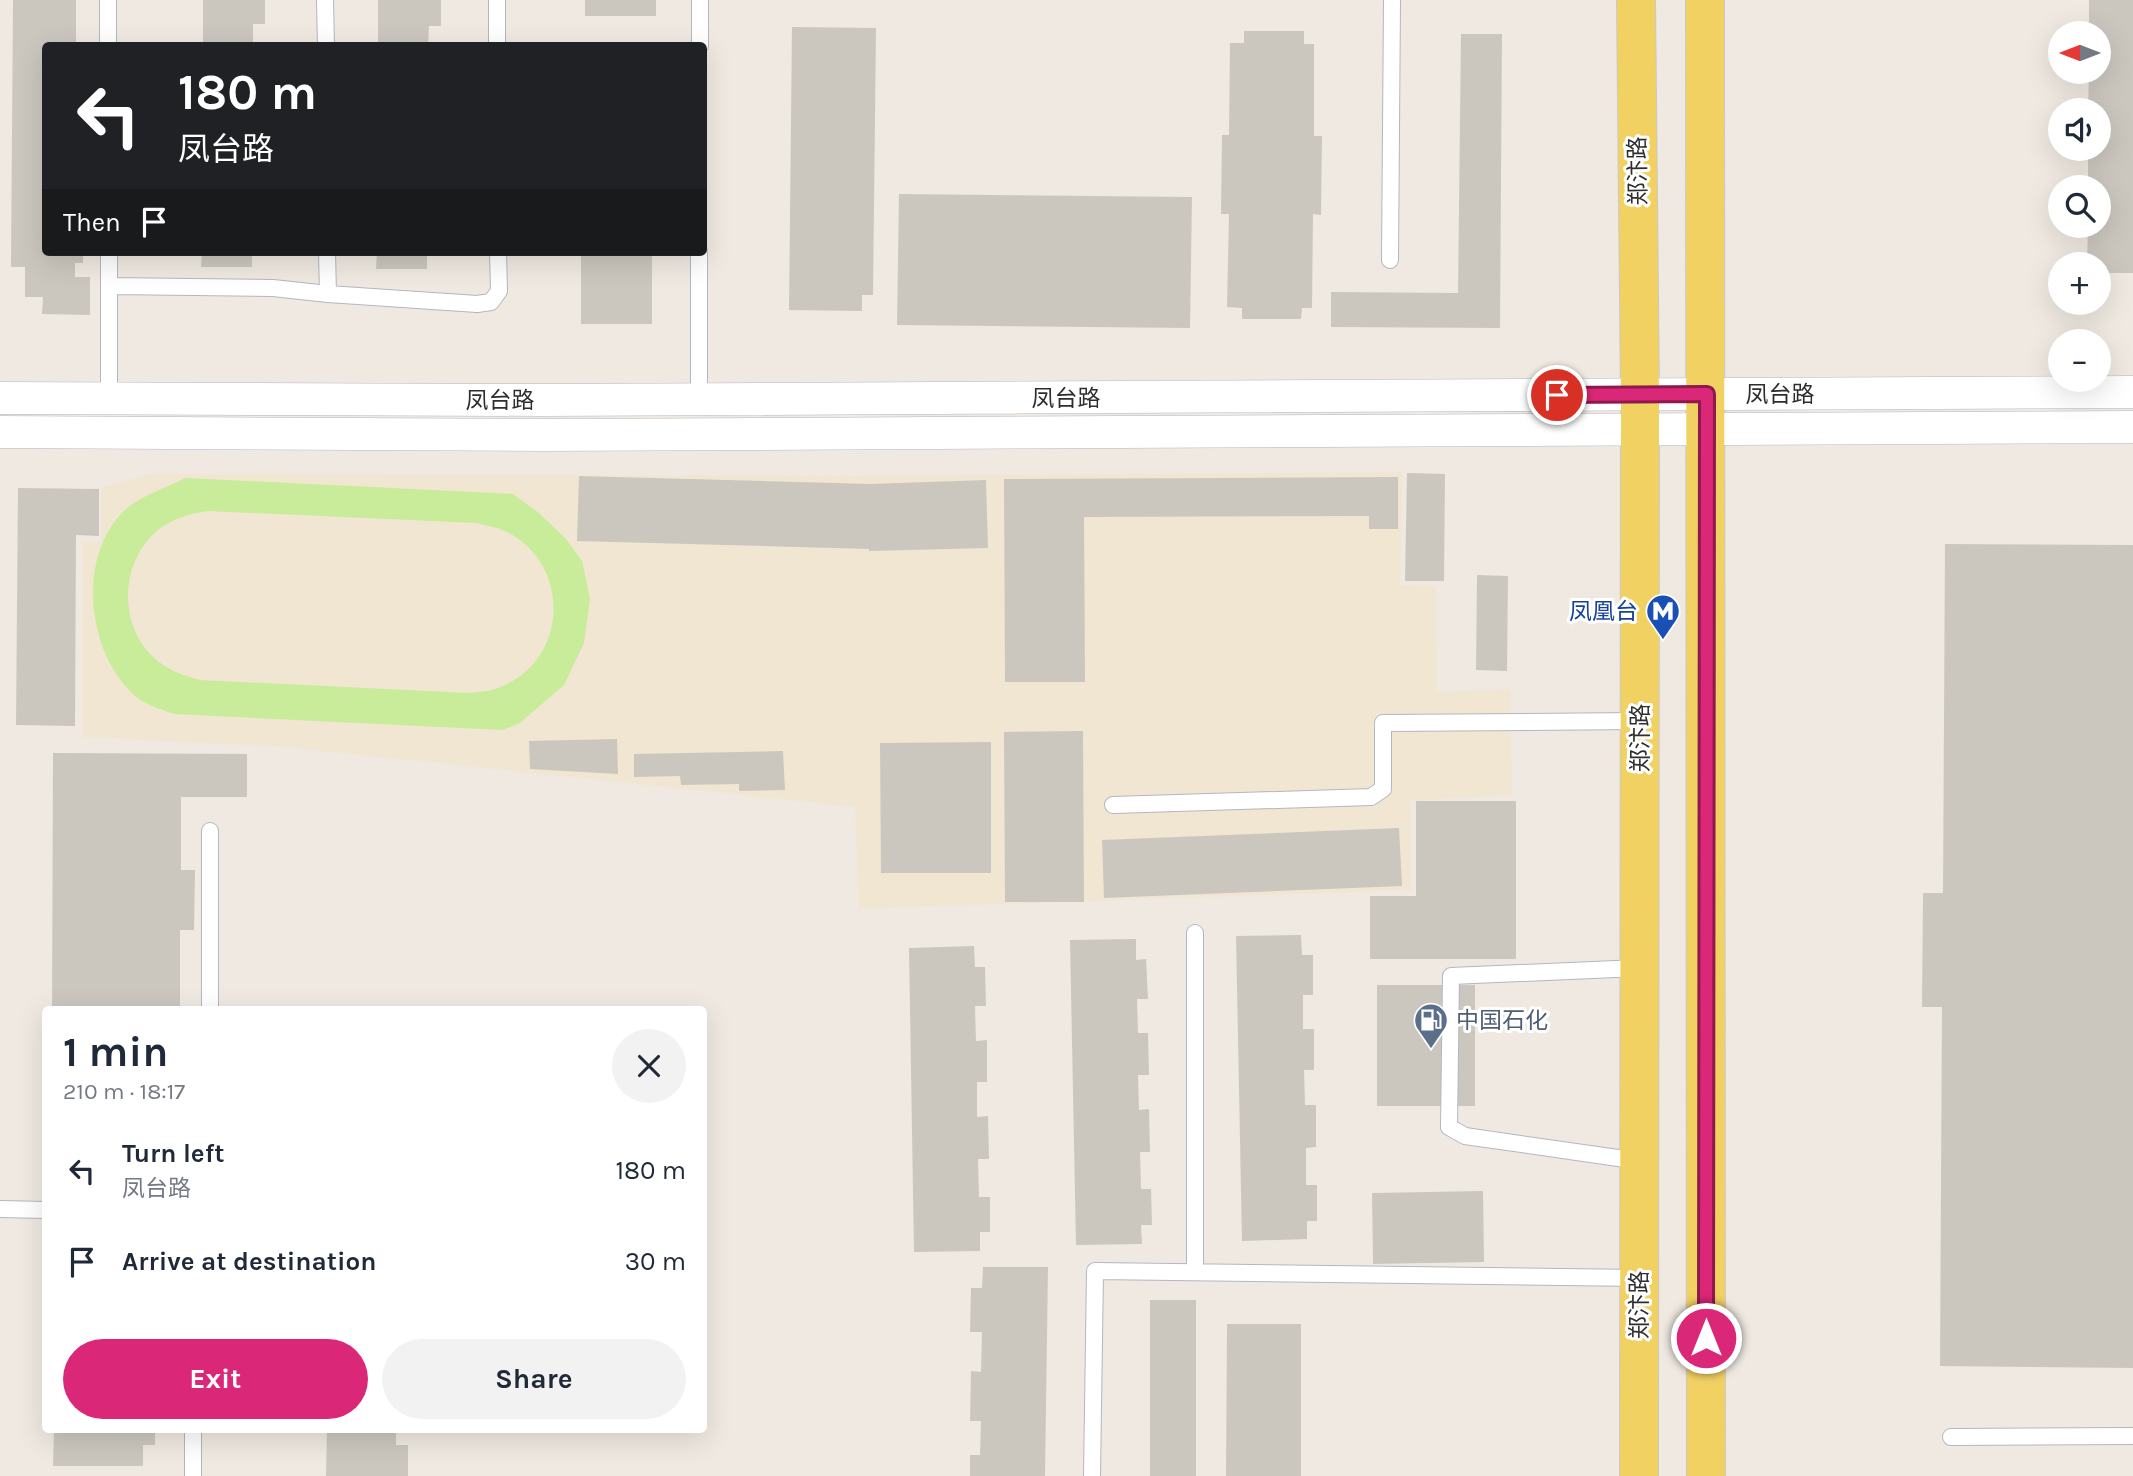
<!DOCTYPE html>
<meta charset="utf-8">
<style>
body{margin:0;font-family:Karla,"Noto Sans SC",sans-serif;background:#f2f2f3;color:#1f2937;height:100vh;display:flex;flex-direction:column;font-size:26px;white-space:nowrap}
*{box-sizing:border-box;margin:0}
p{font-size:23px;color:#747a83}
.icon{flex:none;width:38px;height:38px;fill:none;stroke:currentColor;stroke-width:2;stroke-linecap:round;stroke-linejoin:round}
.map{position:relative;flex:1;overflow:hidden}
.drawer{position:absolute;left:42px;top:1006px;width:665px;height:427px;display:flex;flex-direction:column;background:#fff;border-radius:7px;box-shadow:0 7px 28px #0002}
.drawer>*{flex:none}
.hud{position:absolute;left:42px;top:42px;width:665px;height:214px;border-radius:7px;box-shadow:0 7px 28px #0002;background:#202124;color:#fff;overflow:hidden}
.needle{width:46px;rotate:270deg}
.tools{position:absolute;left:2048px;top:21px;display:grid;gap:14px}
.tools a{display:grid;place-items:center;width:63px;height:63px;border-radius:50%;background:#fff;box-shadow:0 7px 28px #0002;font-size:35px}
.pin{position:absolute;display:grid;place-items:center;width:60px;height:60px;color:#fff;margin:-30px;border:4px solid #fff;border-radius:50%;box-shadow:0 2px 7px #0007}
.me{position:absolute;width:77px;margin:-38px;rotate:0deg;stroke-linejoin:round;filter:drop-shadow(0 0 5px #0008)}
.turn{display:flex;align-items:center;gap:24px;height:147px;padding:0 21px;font-size:32px}
.turn .icon{width:91px;height:91px;stroke-width:2.5}
.turn b{display:block;font-size:49px;line-height:60px}
.then{display:flex;align-items:center;height:66px;padding:0 21px;background:#0003;gap:14px;font-size:26px}
.round{display:grid;place-items:center;flex:none;width:74px;height:74px;border-radius:37px;background:#f2f2f3}
.overview{display:flex;align-items:center;justify-content:space-between;height:119px;padding:0 21px}
h1{font-size:42px;font-weight:700;line-height:52px}
.primary-button{display:flex;gap:14px;margin-top:auto;padding:14px 21px}
.primary-button a{flex:1;height:80px;border-radius:42px;background:#db2777;color:#fff;font-size:28px;font-weight:700;line-height:80px;text-align:center}
.primary-button a+a{background:#f2f2f3;color:#1f2937}
ul{padding:0;list-style:none}
li{display:flex;align-items:center;gap:21px;height:91px;padding:0 21px}
li div{flex:1}
li b{display:block;font-size:26px}
li em{font-style:normal}
.map>svg:first-child{display:block}
.education{fill:#f0e6d1}
.pitch{fill:#c9ec9a;fill-rule:evenodd}
.building{fill:#cbc7bf}
.lines{fill:none;stroke-linecap:round;stroke-linejoin:round}
.lane-casing{stroke:#b4b7c1;stroke-width:18}
.street-casing{stroke:#b4b7c1;stroke-width:33}
.primary-casing{stroke:#c9c9c9;stroke-width:40}
.lane{stroke:#fff;stroke-width:16}
.street{stroke:#fff;stroke-width:32}
.primary{stroke:#f2d163;stroke-width:38}
.route-casing{stroke:#8e194d;stroke-width:18}
.route{stroke:#db2777;stroke-width:12}
.labels{text-anchor:middle;dominant-baseline:central;stroke-width:6;stroke-linejoin:round;paint-order:stroke}
.street-label{font-size:23px;fill:#2e2e2e;stroke:#fff}
.transit-label{font-size:23px;fill:#164399;stroke:#fff;text-anchor:end}
.service-label{font-size:23px;fill:#4e5e75;stroke:#fff;text-anchor:start}
</style>
<div class="map">
<svg width="2133" height="1476" viewBox="0 0 2133 1476">
<rect width="100%" height="100%" fill="#efe9e1"/>
<path class="education" d="M1402 472 1400 585 1436 586 1437 692 1510 689 1512 795 1410 801 1411 890 859 909 855 807 284 747 82 737V542H101V487L151 474 856 476Z"/>
<path class="pitch" d="M185 478 513 494 539 513 566 539 582 561 590 598 584 643 564 685 520 723 503 730 174 714C160 709 146 705 135 696 88 654 77 563 120 515 136 497 164 489 185 478ZM208 511 476 523C490 526 505 529 517 538 570 574 565 658 505 685 493 691 481 692 468 693L200 680C188 677 176 673 165 666 118 637 116 565 158 530 173 518 190 514 208 511Z"/>
<path class="building" d="M13 0H76V46H46V252H83V263H75V277H90V315L42 314 43 297H25V267H11Z
M203 0H265V24H253V46H203Z
M378 0H441V26H429L428 46H378Z
M585 0H656V16H585Z
M2089 0H2133V273H2098V264H2087L2088 226H2098V187H2088V149H2098V110H2088L2089 72H2098V33H2089Z
M792 27 876 28 873 295H862V311L789 310Z
M1244 31H1304V44H1314V136H1322L1321 215 1313 214 1312 308H1302L1301 319H1242V308L1227 307 1229 214H1221L1222 135H1229L1230 43H1244Z
M1461 34H1502L1500 328 1331 327V292L1458 293Z
M899 194 1192 197 1190 328 897 325Z
M202 252H252V267H201Z
M377 252H427V269H376Z
M581 252H652V324H581Z
M1407 473 1445 474 1444 581H1405Z
M579 476 870 484 986 480 988 548 869 551V549L577 541Z
M1398 477V529H1369V516L1084 517 1085 682H1005L1004 479Z
M18 488 99 489V536L76 535 75 726 16 725Z
M1945 544 2133 545V1368L1940 1366 1942 1007H1922L1923 893H1943Z
M1477 575 1508 576 1507 671 1476 670Z
M1083 731 1084 902H1005L1004 732Z
M617 739 618 774 530 769 529 741Z
M991 742V873H881L880 743Z
M783 751 785 790 739 791V784L681 785 680 776 634 777V754Z
M53 753 247 754V797H181V870H195L194 930H180V1010H52Z
M1416 801H1516V959H1370V896H1416Z
M1399 828 1402 886 1104 898 1102 840Z
M1301 935 1302 955H1313V995H1303V1029H1314V1070H1304L1305 1105H1316V1147L1306 1148V1185H1317V1221H1307V1239L1242 1241 1236 936Z
M1136 939V960L1146 959 1148 999H1137L1138 1033H1148L1149 1075H1138L1139 1110 1149 1109 1150 1152H1140L1141 1189H1151L1152 1225H1141L1142 1244 1076 1245 1070 940Z
M974 946 975 967H985L986 1006H975L976 1041 987 1040V1082H977V1117L988 1116 989 1159H978L979 1197H990V1232H980V1251L914 1252 909 948Z
M1377 985H1475V1106H1377Z
M1483 1191 1484 1262 1373 1264 1372 1193Z
M983 1267H1048L1045 1476H970V1455H980L981 1421H970L971 1371 981 1372 982 1332H970L971 1288H982Z
M1150 1300H1196V1476H1150Z
M1227 1324H1301V1476H1226Z
M54 1430H155V1445H143V1466H53Z
M327 1430H396V1445H408V1476H326Z"/>
<g class="lines">
<g class="lane-casing">
<path id="lane" d="M108 0V46
M325 0 326 46
M497 0V46
M700 46V0
M109 252V398
M327 252 328 294
M1390 260 1392 0
M109 286 273 288 328 294 477 304 491 302 499 291 498 252
M699 399V252
M1113 805 1371 797 1383 789V723L1640 721
M210 1010V831
M1639 1161 1465 1136 1449 1127 1451 976 1639 968
M0 1209 46 1210
M1195 1272V933
M193 1430V1476
M1951 1437 2133 1436
M1092 1476 1095 1271 1639 1278"/>
</g>
<g class="street-casing">
<path id="street" d="M0 398 542 400 2133 392
M0 432 542 435 2133 427"/>
</g>
<g class="primary-casing">
<path id="primary" d="M1636 0 1640 395 1639 1476
M1705 0 1706 1476"/>
</g>
<use href="#lane" class="lane"/>
<use href="#street" class="street"/>
<use href="#primary" class="primary"/>
</g>
<g class="lines">
<g class="route-casing">
<path id="route" d="M1557 395 1707 394 1706 1338"/>
</g>
<use href="#route" class="route"/>
</g>
<defs>
<g id="metro-pin" transform="scale(1.75)"><path d="M0 17L-7.5 6A9.5 9.5 0 1 1 7.5 6Z" fill="#1a4fb4" stroke="#fff"/><path d="M-5.5 5V-5H-3L0 0L3-5H5.5V5H3V-.5L0 4L-3-.5V5Z" fill="#fff"/></g>
<g id="fuel-pin" transform="scale(1.75)"><path d="M0 17L-7.5 6A9.5 9.5 0 1 1 7.5 6Z" fill="#5c6f8a" stroke="#fff"/><path d="M-5.5-6h7V0h2V4h1.3V-2.5L3-4.5l.8-.8L6-3V5H2.5V1h-1V6h-7ZM-4.2-4.7v3.2H.2V-4.7Z" fill="#fff"/></g>
</defs>
<g fill-rule="evenodd">
<use href="#metro-pin" x="1663" y="611"/>
<use href="#fuel-pin" x="1431" y="1020"/>
</g>
<g class="labels">
<g class="street-label">
<text transform="translate(1638 171) rotate(-91)">郑汴路</text>
<text x="1780" y="394">凤台路</text>
<text x="1066" y="398">凤台路</text>
<text x="500" y="400">凤台路</text>
<text transform="translate(1640 738) rotate(-90)">郑汴路</text>
<text transform="translate(1639 1305) rotate(-90)">郑汴路</text>
</g>
<g class="transit-label">
<text x="1638" y="611">凤凰台</text>
</g>
<g class="service-label">
<text x="1456" y="1020">中国石化</text>
</g>
</g>
</svg>
<div class="tools">
<a><svg class="needle" viewBox="-14 -14 28 28"><path d="M0-13l5 13h-10z" fill="#e53935"/><path d="M0 13l5-13h-10z" fill="#747a83"/></svg></a>
<a><svg class="icon" aria-label="sound" viewBox="0 0 24 24"><path d="M4 9h4l5-4v14l-5-4H4zM17 9q2 3 0 6"/></svg></a>
<a><svg class="icon" aria-label="search" viewBox="0 0 24 24"><circle cx="10" cy="10" r="6"/><path d="M15 15l6 6"/></svg></a>
<a>+</a>
<a>−</a>
</div>
<div class="pin" style="left:1557px;top:395px;background:#d93025"><svg class="icon" aria-label="arrive" viewBox="0 0 24 24"><path d="M6 21V4h12l-3 4 3 4H6"/></svg></div>
<svg class="me" style="left:1706px;top:1338px" viewBox="-20 -20 40 40"><circle r="17" fill="#db2777" stroke="#fff" stroke-width="3"/><path d="M0-11L8 9 0 5-8 9z" fill="#fff"/></svg>
<div class="hud">
<div class="turn"><svg class="icon" aria-label="left" viewBox="0 0 24 24"><path d="M17 20v-9H6M10 6l-5 5 5 5"/></svg><div><b>180 m</b>凤台路</div></div>
<div class="then">Then<svg class="icon" aria-label="arrive" viewBox="0 0 24 24"><path d="M6 21V4h12l-3 4 3 4H6"/></svg></div>
</div>
<section class="drawer">
<div class="overview"><div><h1>1 min</h1><p>210 m · 18:17</p></div><a class="round"><svg class="icon" aria-label="close" viewBox="0 0 24 24"><path d="M6 6l12 12M18 6L6 18"/></svg></a></div>
<ul>
<li><svg class="icon" aria-label="left" viewBox="0 0 24 24"><path d="M17 20v-9H6M10 6l-5 5 5 5"/></svg><div><b>Turn left</b><p>凤台路</p></div><em>180 m</em></li>
<li><svg class="icon" aria-label="arrive" viewBox="0 0 24 24"><path d="M6 21V4h12l-3 4 3 4H6"/></svg><div><b>Arrive at destination</b></div><em>30 m</em></li>
</ul>
<div class="primary-button"><a>Exit</a><a>Share</a></div>
</section>
</div>
